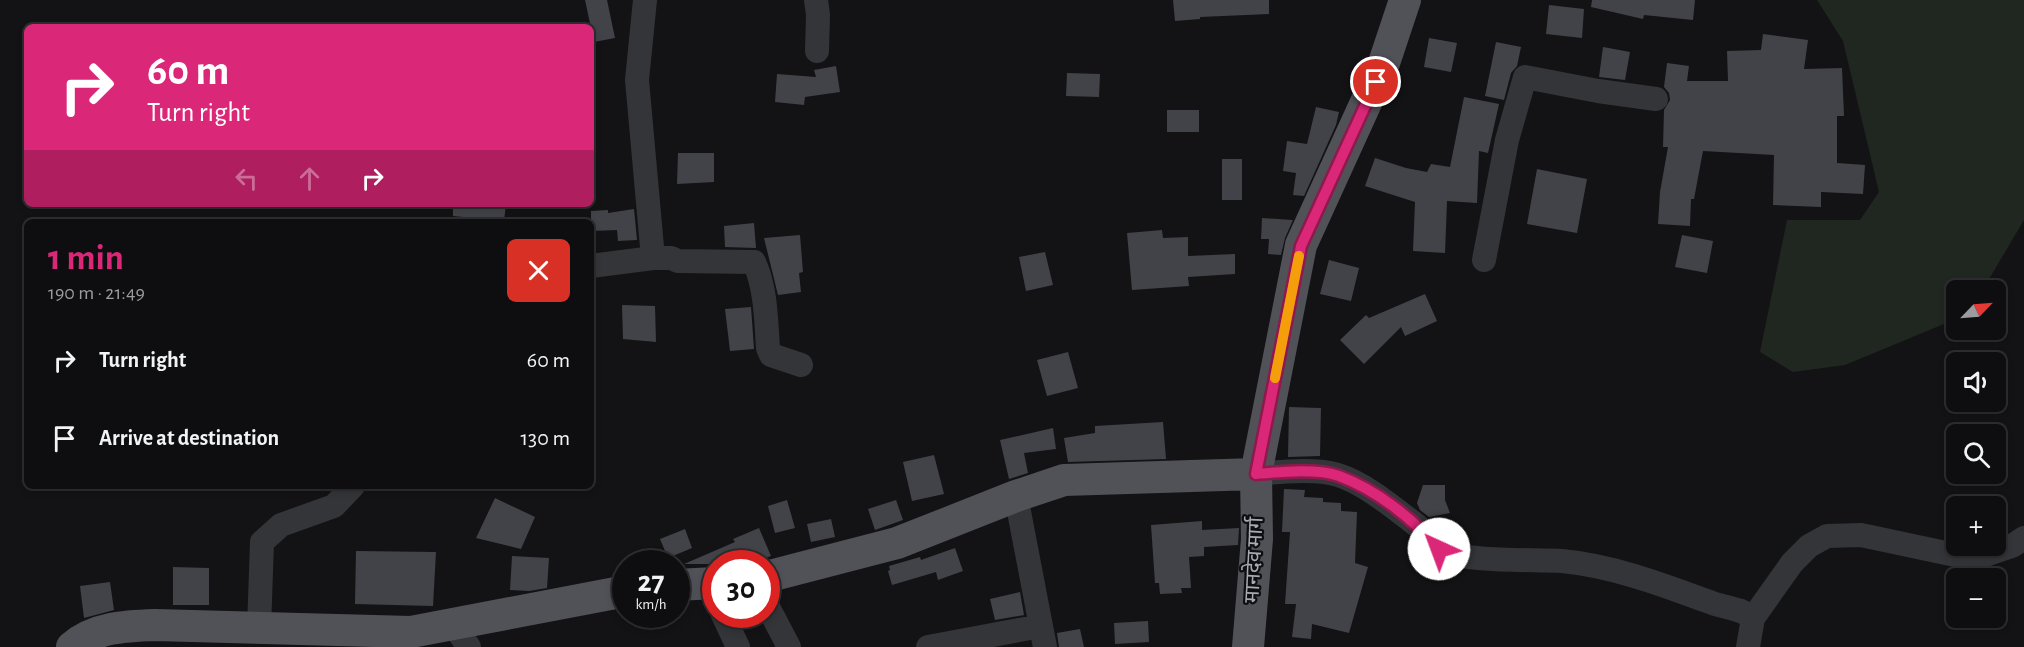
<!DOCTYPE html>
<meta charset="utf-8">
<style>
body{margin:0;font-family:"Alegreya Sans","Noto Sans Devanagari",sans-serif;background:#1c1c1e;color:#f1f3f6;height:100vh;display:flex;flex-direction:column;font-size:22px;white-space:nowrap}
*{box-sizing:border-box;margin:0}
p{font-size:20px;color:#9b9c9f}
.icon{flex:none;width:33px;height:33px;fill:none;stroke:currentColor;stroke-width:2;stroke-linecap:round;stroke-linejoin:round}
.map{position:relative;flex:1;overflow:hidden}
.sheet{position:absolute;left:24px;top:219px;width:570px;height:270px;display:flex;flex-direction:column;background:#0e0e10;border-radius:9px;box-shadow:0 3px 9px #0003,0 0 0 2px #2e2e30}
.sheet>*{flex:none}
.hud{position:absolute;left:24px;top:24px;width:570px;height:183px;border-radius:9px;box-shadow:0 3px 9px #0003,0 0 0 2px #2e2e30;background:#db2777;color:#fff;overflow:hidden}
.needle{width:39px;rotate:65deg}
.tools{position:absolute;left:1946px;top:280px;display:grid;gap:12px}
.tools a{display:grid;place-items:center;width:60px;height:60px;border-radius:9px;background:#0e0e10;box-shadow:0 3px 9px #0003,0 0 0 2px #2e2e30;font-size:30px}
.speed{position:absolute;left:612px;top:550px;display:flex;gap:12px;font-size:30px;font-weight:700;text-align:center}
.speed>*{display:grid;place-content:center;width:78px;height:78px;border-radius:50%;background:#0e0e10;box-shadow:0 3px 9px #0003,0 0 0 2px #2e2e30;line-height:1}
.speed small{font-size:15px;font-weight:400}
.speed .limit{border:9px solid #d22;background:#fff;color:#111}
.pin{position:absolute;display:grid;place-items:center;width:51px;height:51px;color:#fff;margin:-26px;border:3px solid #fff;border-radius:50%;box-shadow:0 2px 6px #0007}
.me{position:absolute;width:66px;margin:-33px;rotate:317deg;stroke-linejoin:round;filter:drop-shadow(0 0 4px #0008)}
.turn{display:flex;align-items:center;gap:21px;height:126px;padding:0 24px;font-size:27px}
.turn .icon{width:78px;height:78px;stroke-width:2.5}
.turn b{display:block;font-size:42px;line-height:51px}
.lanes{display:flex;align-items:center;height:57px;padding:0 24px;background:#0003;justify-content:center;gap:30px;direction:ltr}
.lanes .off{opacity:.35}
.round{display:grid;place-items:center;flex:none;width:63px;height:63px;border-radius:9px;background:#1c1c1e}
.head{display:flex;align-items:center;justify-content:space-between;height:102px;padding:0 24px}
h1{font-size:36px;font-weight:600;line-height:45px;color:#db2777}
ul{padding:0;list-style:none}
li{display:flex;align-items:center;gap:18px;height:78px;padding:0 24px}
li div{flex:1}
li b{display:block;font-size:22px}
li em{font-style:normal}
.map>svg:first-child{display:block}
.green{fill:#202720}
.building{fill:#424348}
.lines{fill:none;stroke-linecap:round;stroke-linejoin:round}
.minor{stroke:#343539;stroke-width:24}
.major{stroke:#515258;stroke-width:32}
.route-casing{stroke:#8e194d;stroke-width:15}
.route{stroke:#db2777;stroke-width:10}
.slow{stroke:#f59e0b;stroke-width:10}
.labels{text-anchor:middle;dominant-baseline:central;stroke-width:4.5;stroke-linejoin:round;paint-order:stroke}
.street-label{font-size:21px;fill:#a6aab4;stroke:#0e0e10}
</style>
<div class="map">
<svg width="2024" height="647" viewBox="0 0 2024 647">
<rect width="100%" height="100%" fill="#131315"/>
<path class="green" d="M1817 0H2024V220L1982 291H1956V319L1845 365 1793 372 1760 352 1787 220H1860L1879 192 1843 41Z"/>
<path class="building" d="M585 0H607L615 38 594 42Z
M1173 0H1269V14L1200 17V19L1175 21Z
M1592 0H1695L1693 20 1644 15 1643 19 1591 7Z
M1549 5 1584 9 1582 38 1546 34Z
M1763 34 1808 40 1804 69 1842 68 1844 116H1837V163L1865 165 1863 194 1821 192V207L1773 205 1774 155 1703 151 1694 199H1691L1690 226 1658 224 1660 192 1668 147H1663L1664 110 1670 100 1669 93 1664 87 1667 63 1689 66 1687 81H1728L1727 51 1761 50Z
M1429 38 1457 43 1451 72 1424 67Z
M1496 42 1521 47 1517 66 1511 73 1504 100 1485 96Z
M1603 47 1630 52 1625 80 1599 77Z
M836 66 840 92 805 97 804 105 775 102 777 74 816 77 814 70Z
M1067 73 1100 74 1099 97 1066 96Z
M1464 97 1499 104 1488 153 1479 151 1477 203 1447 201 1445 253 1413 251 1415 202 1365 186 1375 158 1406 168 1427 172 1431 164 1450 167Z
M1316 107 1339 112 1336 125 1304 196 1293 195 1296 173 1283 171 1287 141 1307 144Z
M1167 110H1199V132H1167Z
M678 153H714V182L677 184Z
M1222 159H1242V200H1222Z
M1537 169 1587 179 1577 233 1527 224Z
M453 204H506L504 221 453 216Z
M634 209 637 240 618 241 617 230 591 231V211L608 210V213Z
M1262 218 1293 220 1285 238 1281 255 1268 254 1269 239H1261Z
M754 223 756 248 725 247 724 226Z
M1162 230 1163 238 1188 237V256L1235 254V274L1188 277 1189 286 1132 290 1127 233Z
M800 235 803 272 799 273 801 292 778 295 764 238Z
M1682 235 1713 241 1707 273 1675 267Z
M1045 252 1053 285 1026 291 1019 257Z
M1329 260 1359 268 1351 301 1320 294Z
M1425 294 1437 321 1405 336 1401 327 1364 364 1340 340 1366 315 1369 318Z
M622 305 655 306 656 342 623 339Z
M751 307 754 349 730 351 725 309Z
M1068 352 1078 388 1047 396 1037 360Z
M1289 407 1321 408 1320 456 1288 457Z
M1163 422 1166 459 1068 462 1064 438 1095 433V426Z
M1053 428 1056 449 1024 453 1028 473 1009 479 1000 440Z
M934 455 944 494 912 501 903 462Z
M1423 485H1445V500L1450 513 1429 517 1420 510 1417 503Z
M1284 489 1305 490 1304 497 1323 498V502L1341 503V511L1357 512 1355 563 1368 567 1349 633 1312 624 1311 639 1292 637 1296 604H1285L1290 532H1282Z
M495 498 535 517 521 549 476 538Z
M787 500 795 528 775 533 768 506Z
M896 500 903 520 875 530 868 509Z
M831 519 835 537 811 542 807 524Z
M1202 521V530L1239 528 1238 545 1204 547V556L1189 557 1191 588H1181L1182 593 1160 594 1159 583H1155L1151 525Z
M759 528 771 556 752 564H684L735 542 733 539Z
M685 529 692 548 668 558 660 539Z
M955 548 963 571 938 580 936 572 892 585 888 571 890 570 889 566 920 557 921 560Z
M356 551 436 552 433 606 355 604Z
M512 556 549 558 547 588 529 591 510 590Z
M173 567 209 568V605H173Z
M110 582 114 610 84 618 80 586Z
M1020 592 1024 615 995 620 990 599Z
M1148 621 1149 642 1115 644 1114 623Z
M1080 629 1084 647H1059L1057 633Z"/>
<g class="lines">
<path class="minor" d="M816 0 818 15 817 51
M653 258H671L678 261 754 262C766 288 766 319 768 348L771 355 801 365
M1484 260 1507 140 1525 77 1598 91 1656 99
M591 266 653 258 637 80 645 0
M1256 474C1280 472 1315 468 1338 475 1364 483 1393 507 1415 524 1424 530 1431 544 1440 549 1465 563 1532 559 1562 561 1615 566 1666 586 1715 604 1729 608 1742 609 1753 618
M1016 496 1045 647
M766 603 789 647
M723 615 738 647
M453 625 469 647
M259 629 262 542 281 525 334 506 353 486
M928 647 1041 626
M1748 647 1753 618 1792 563 1809 546 1827 536 1861 535 1974 559 2012 546 2024 538"/>
<path class="major" d="M766 577 897 543 1016 496 1064 480 1256 474
M676 585 716 583
M72 647C95 627 126 626 155 625L411 632 626 591
M1248 647 1257 539 1256 474 1301 245 1384 63 1405 0"/>
</g>
<g class="lines">
<g class="route-casing">
<path id="route" d="M1376 82 1301 246 1256 474C1279 472 1317 468 1339 476 1377 490 1413 519 1439 549"/>
</g>
<use href="#route" class="route"/>
<path class="slow" d="M1275 378 1299 256"/>
</g>
<g class="labels">
<g class="street-label">
<text transform="translate(1254 560) rotate(-87)">मानदेव मार्ग</text>
</g>
</g>
</svg>
<div class="tools">
<a><svg class="needle" viewBox="-14 -14 28 28"><path d="M0-13l5 13h-10z" fill="#e53935"/><path d="M0 13l5-13h-10z" fill="#9b9c9f"/></svg></a>
<a><svg class="icon" aria-label="sound" viewBox="0 0 24 24"><path d="M4 9h4l5-4v14l-5-4H4zM17 9q2 3 0 6"/></svg></a>
<a><svg class="icon" aria-label="search" viewBox="0 0 24 24"><circle cx="10" cy="10" r="6"/><path d="M15 15l6 6"/></svg></a>
<a>+</a>
<a>−</a>
</div>
<div class="speed"><div>27<small>km/h</small></div><div class="limit">30</div></div>
<div class="pin" style="left:1376px;top:82px;background:#d93025"><svg class="icon" aria-label="arrive" viewBox="0 0 24 24"><path d="M6 21V4h12l-3 4 3 4H6"/></svg></div>
<svg class="me" style="left:1439px;top:549px" viewBox="-20 -20 40 40"><circle r="19" fill="#fff"/><path d="M0-13L10 11 0 6-10 11z" fill="#db2777"/></svg>
<div class="hud">
<div class="turn"><svg class="icon" aria-label="right" viewBox="0 0 24 24"><path d="M7 20v-9h11M14 6l5 5-5 5"/></svg><div><b>60 m</b>Turn right</div></div>
<div class="lanes"><svg class="icon off" aria-label="left" viewBox="0 0 24 24"><path d="M17 20v-9H6M10 6l-5 5 5 5"/></svg><svg class="icon off" aria-label="ahead" viewBox="0 0 24 24"><path d="M12 20V5M6 11l6-6 6 6"/></svg><svg class="icon" aria-label="right" viewBox="0 0 24 24"><path d="M7 20v-9h11M14 6l5 5-5 5"/></svg></div>
</div>
<section class="sheet">
<div class="head"><div><h1>1 min</h1><p>190 m · 21:49</p></div><a class="round" style="background:#d93025;color:#fff"><svg class="icon" aria-label="close" viewBox="0 0 24 24"><path d="M6 6l12 12M18 6L6 18"/></svg></a></div>
<ul>
<li><svg class="icon" aria-label="right" viewBox="0 0 24 24"><path d="M7 20v-9h11M14 6l5 5-5 5"/></svg><div><b>Turn right</b></div><em>60 m</em></li>
<li><svg class="icon" aria-label="arrive" viewBox="0 0 24 24"><path d="M6 21V4h12l-3 4 3 4H6"/></svg><div><b>Arrive at destination</b></div><em>130 m</em></li>
</ul>
</section>
</div>
